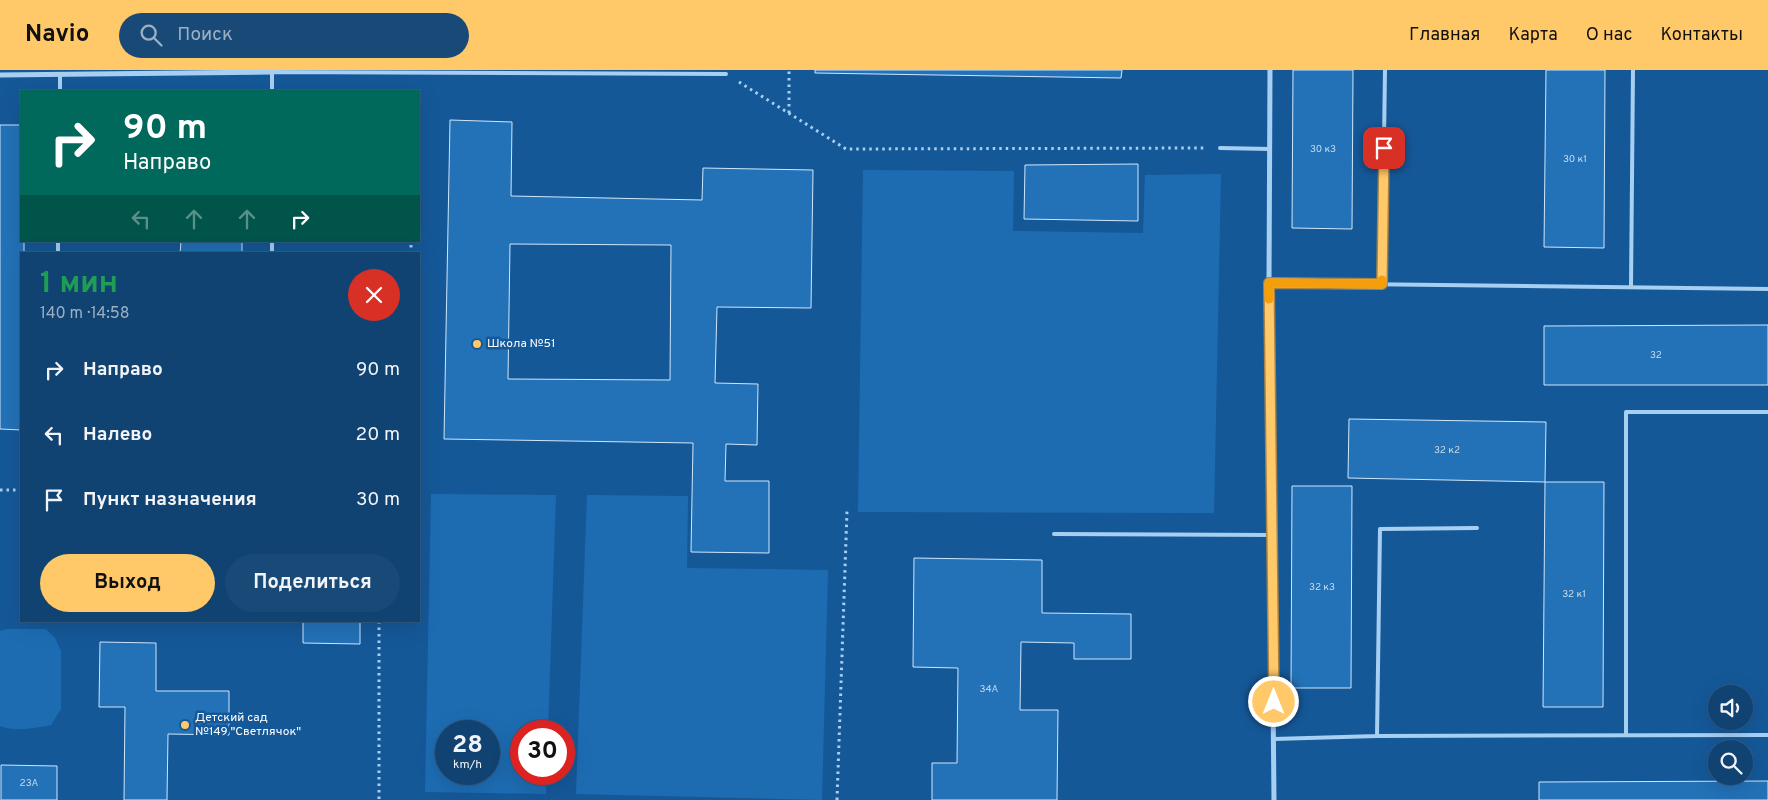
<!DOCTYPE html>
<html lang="ru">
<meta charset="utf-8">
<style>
body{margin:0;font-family:Overpass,sans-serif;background:#194977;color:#f1f3f6;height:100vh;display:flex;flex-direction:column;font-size:19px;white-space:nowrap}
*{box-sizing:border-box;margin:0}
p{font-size:16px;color:#9cb0c4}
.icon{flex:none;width:28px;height:28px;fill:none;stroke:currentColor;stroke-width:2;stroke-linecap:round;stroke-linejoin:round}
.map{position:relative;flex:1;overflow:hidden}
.details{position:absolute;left:20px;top:182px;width:400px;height:370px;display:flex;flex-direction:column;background:#104272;border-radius:0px;box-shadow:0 5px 20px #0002,0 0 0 1px #305b84}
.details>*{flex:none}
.banner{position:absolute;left:20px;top:20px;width:400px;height:152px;border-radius:0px;box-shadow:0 5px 20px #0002,0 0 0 1px #305b84;background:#00695c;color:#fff;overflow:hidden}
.tools{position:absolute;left:1708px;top:615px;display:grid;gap:10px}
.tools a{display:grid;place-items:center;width:45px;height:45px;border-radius:50%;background:#104272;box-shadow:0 5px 20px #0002,0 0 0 1px #305b84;font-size:25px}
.speed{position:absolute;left:435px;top:650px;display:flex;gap:10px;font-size:25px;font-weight:700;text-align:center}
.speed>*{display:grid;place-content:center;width:65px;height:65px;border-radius:50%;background:#104272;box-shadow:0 5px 20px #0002,0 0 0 1px #305b84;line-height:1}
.speed small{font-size:12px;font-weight:400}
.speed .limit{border:8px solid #d22;background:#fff;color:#111}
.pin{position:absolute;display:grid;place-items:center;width:42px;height:42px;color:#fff;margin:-21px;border-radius:10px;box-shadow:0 2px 8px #0006}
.me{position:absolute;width:55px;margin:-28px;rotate:0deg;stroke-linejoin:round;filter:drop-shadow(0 0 4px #0008)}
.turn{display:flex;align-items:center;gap:18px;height:105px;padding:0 20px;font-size:22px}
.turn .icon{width:65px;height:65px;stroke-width:2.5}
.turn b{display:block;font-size:35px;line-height:42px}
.lanes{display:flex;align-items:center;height:48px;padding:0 20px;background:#0003;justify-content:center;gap:25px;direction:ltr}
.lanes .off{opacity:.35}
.round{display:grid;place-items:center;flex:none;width:52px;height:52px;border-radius:26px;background:#194977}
.overview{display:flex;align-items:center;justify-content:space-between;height:85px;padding:0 20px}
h1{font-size:30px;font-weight:700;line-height:38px;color:#1e9e55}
.cta{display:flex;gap:10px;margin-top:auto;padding:10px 20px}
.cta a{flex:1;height:58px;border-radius:30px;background:#ffc869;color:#111;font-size:20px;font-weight:700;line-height:58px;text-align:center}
.cta a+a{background:#194977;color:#f1f3f6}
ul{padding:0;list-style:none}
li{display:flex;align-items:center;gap:15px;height:65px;padding:0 20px}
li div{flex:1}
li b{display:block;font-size:19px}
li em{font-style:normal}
header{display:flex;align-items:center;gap:30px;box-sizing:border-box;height:70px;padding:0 25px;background:#ffc869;color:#111}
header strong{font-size:24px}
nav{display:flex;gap:28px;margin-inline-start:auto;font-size:18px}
.search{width:350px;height:45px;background:#194977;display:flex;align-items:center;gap:12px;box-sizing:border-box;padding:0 18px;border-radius:28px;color:#9cb0c4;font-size:19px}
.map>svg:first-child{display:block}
.green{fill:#1d6cb2;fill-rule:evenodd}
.building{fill:#2371b7;stroke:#cfe7fd;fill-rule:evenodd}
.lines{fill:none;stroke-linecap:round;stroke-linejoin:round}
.path{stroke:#a7cff2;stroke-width:3;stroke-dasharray:2.5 4;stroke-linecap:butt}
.service{stroke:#a7cff2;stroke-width:4}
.minor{stroke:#a7cff2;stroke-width:5}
.route-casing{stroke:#a68244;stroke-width:12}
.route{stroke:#ffc869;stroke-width:9}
.slow{stroke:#f59e0b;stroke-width:9}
.poi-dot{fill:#ffc869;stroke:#155898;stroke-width:2}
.labels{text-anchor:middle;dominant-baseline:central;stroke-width:5;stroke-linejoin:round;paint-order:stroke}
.number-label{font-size:10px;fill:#c8dced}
.poi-label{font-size:12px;fill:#fff;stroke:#155898;text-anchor:start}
</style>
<header>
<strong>Navio</strong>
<div class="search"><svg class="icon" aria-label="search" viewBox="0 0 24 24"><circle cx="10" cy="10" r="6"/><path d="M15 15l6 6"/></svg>Поиск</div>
<nav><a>Главная</a><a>Карта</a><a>О нас</a><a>Контакты</a></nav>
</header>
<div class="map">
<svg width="1768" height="730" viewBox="0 0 1768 730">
<rect width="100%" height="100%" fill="#155898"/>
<path class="green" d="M863 100 1014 101 1013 161 1143 163 1145 105 1221 104 1214 443 858 442Z
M431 424 556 425 548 661H521V704H546V724L425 722ZM446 661H489V704H446Z
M587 425 688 426 687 498 828 500 822 730 576 724Z
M7 559H46L55 568 61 581V639L51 655C36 658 15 662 0 656V561Z"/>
<path class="building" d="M815 0H1122L1121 8 815 3Z
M1293 0H1353L1352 159 1292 158Z
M1546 0H1605L1604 178 1544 177Z
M450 50 512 52 511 126 702 130 703 98 813 100 811 238 717 237 715 313 758 314 757 375 726 374 725 411H769V483L691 482 693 373 444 369ZM510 174 671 175 670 310 508 309Z
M0 55H21V171H24V184H21V360L0 359Z
M1138 94V151L1024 149 1025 95Z
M181 171H242V184H180Z
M1768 255V315H1544V256Z
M1349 349 1546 352 1545 412 1348 408Z
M1545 412H1604L1603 637H1543Z
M1292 416H1352L1351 618H1291Z
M914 488 1042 490V543L1131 544V589H1074V573L1021 572 1020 640H1058L1057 730H932V693H957L958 598 913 597Z
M303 551H360V574L303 573Z
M100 572 156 573V621H229V665L168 664 167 730H124L125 637H99Z
M1 695 57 696V730H1Z
M1768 711V730H1539V712Z"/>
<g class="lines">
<path class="path" d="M739 12 846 79 1204 78
M789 43V0
M411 184V171
M0 420H21
M379 551V730
M837 730 847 441"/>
<path class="service" d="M60 21V4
M272 21V2L726 4
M1220 78 1270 79
M58 184V171
M272 184V171
M1269 213 1768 219
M1382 214 1385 0
M1631 217 1633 0
M1054 464 1272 465
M1626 665V342H1768
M1377 666 1380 459 1477 458
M1274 669 1377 666 1768 665"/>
<path class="minor" d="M1270 0 1269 213 1274 730
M0 5 272 2"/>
</g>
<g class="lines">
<g class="route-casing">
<path id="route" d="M1274 632 1269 213 1382 214 1384 78"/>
</g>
<use href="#route" class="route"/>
<path class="slow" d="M1269 229V213L1382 214V210"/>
</g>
<g class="poi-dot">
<circle cx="477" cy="274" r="5"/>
<circle cx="185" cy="655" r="5"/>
</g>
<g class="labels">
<g class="number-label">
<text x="1323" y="79">30 к3</text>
<text x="1575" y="89">30 к1</text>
<text x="1656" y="285">32</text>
<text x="1447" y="380">32 к2</text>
<text x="1322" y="517">32 к3</text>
<text x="1574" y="524">32 к1</text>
<text x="989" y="619">34А</text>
<text x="29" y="713">23А</text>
</g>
<g class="poi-label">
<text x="487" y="274">Школа №51</text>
<text x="195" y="648">Детский сад<tspan x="195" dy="14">№149 "Светлячок"</tspan></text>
</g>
</g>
</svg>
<div class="tools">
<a><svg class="icon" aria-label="sound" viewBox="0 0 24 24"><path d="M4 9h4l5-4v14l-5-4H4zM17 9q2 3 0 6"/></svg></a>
<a><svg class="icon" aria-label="search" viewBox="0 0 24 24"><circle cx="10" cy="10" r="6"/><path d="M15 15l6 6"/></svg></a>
</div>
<div class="speed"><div>28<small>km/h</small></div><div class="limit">30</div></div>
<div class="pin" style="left:1384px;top:78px;background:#d93025"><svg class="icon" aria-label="arrive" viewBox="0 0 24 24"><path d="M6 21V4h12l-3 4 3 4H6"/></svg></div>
<svg class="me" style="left:1274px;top:632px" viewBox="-20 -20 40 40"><circle r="17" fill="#ffc869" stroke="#fff" stroke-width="3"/><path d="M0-11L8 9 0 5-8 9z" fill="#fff"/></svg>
<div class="banner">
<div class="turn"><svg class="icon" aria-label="right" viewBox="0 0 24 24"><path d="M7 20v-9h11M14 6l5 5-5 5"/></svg><div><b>90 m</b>Направо</div></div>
<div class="lanes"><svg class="icon off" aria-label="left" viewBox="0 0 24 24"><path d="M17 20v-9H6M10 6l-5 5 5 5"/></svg><svg class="icon off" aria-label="ahead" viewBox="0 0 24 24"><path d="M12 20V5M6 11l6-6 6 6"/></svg><svg class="icon off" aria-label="ahead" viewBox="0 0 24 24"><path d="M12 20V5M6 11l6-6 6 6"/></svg><svg class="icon" aria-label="right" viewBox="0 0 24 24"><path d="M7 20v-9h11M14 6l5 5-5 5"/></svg></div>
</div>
<section class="details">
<div class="overview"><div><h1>1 мин</h1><p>140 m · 14:58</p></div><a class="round" style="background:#d93025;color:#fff"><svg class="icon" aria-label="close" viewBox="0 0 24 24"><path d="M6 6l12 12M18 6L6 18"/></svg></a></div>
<ul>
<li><svg class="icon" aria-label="right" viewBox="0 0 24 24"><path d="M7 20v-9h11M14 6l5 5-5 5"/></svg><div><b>Направо</b></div><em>90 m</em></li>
<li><svg class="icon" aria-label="left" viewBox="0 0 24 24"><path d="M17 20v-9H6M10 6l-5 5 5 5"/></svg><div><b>Налево</b></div><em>20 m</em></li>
<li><svg class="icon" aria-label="arrive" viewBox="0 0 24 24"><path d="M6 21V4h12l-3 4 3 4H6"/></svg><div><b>Пункт назначения</b></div><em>30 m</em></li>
</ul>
<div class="cta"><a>Выход</a><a>Поделиться</a></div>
</section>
</div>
